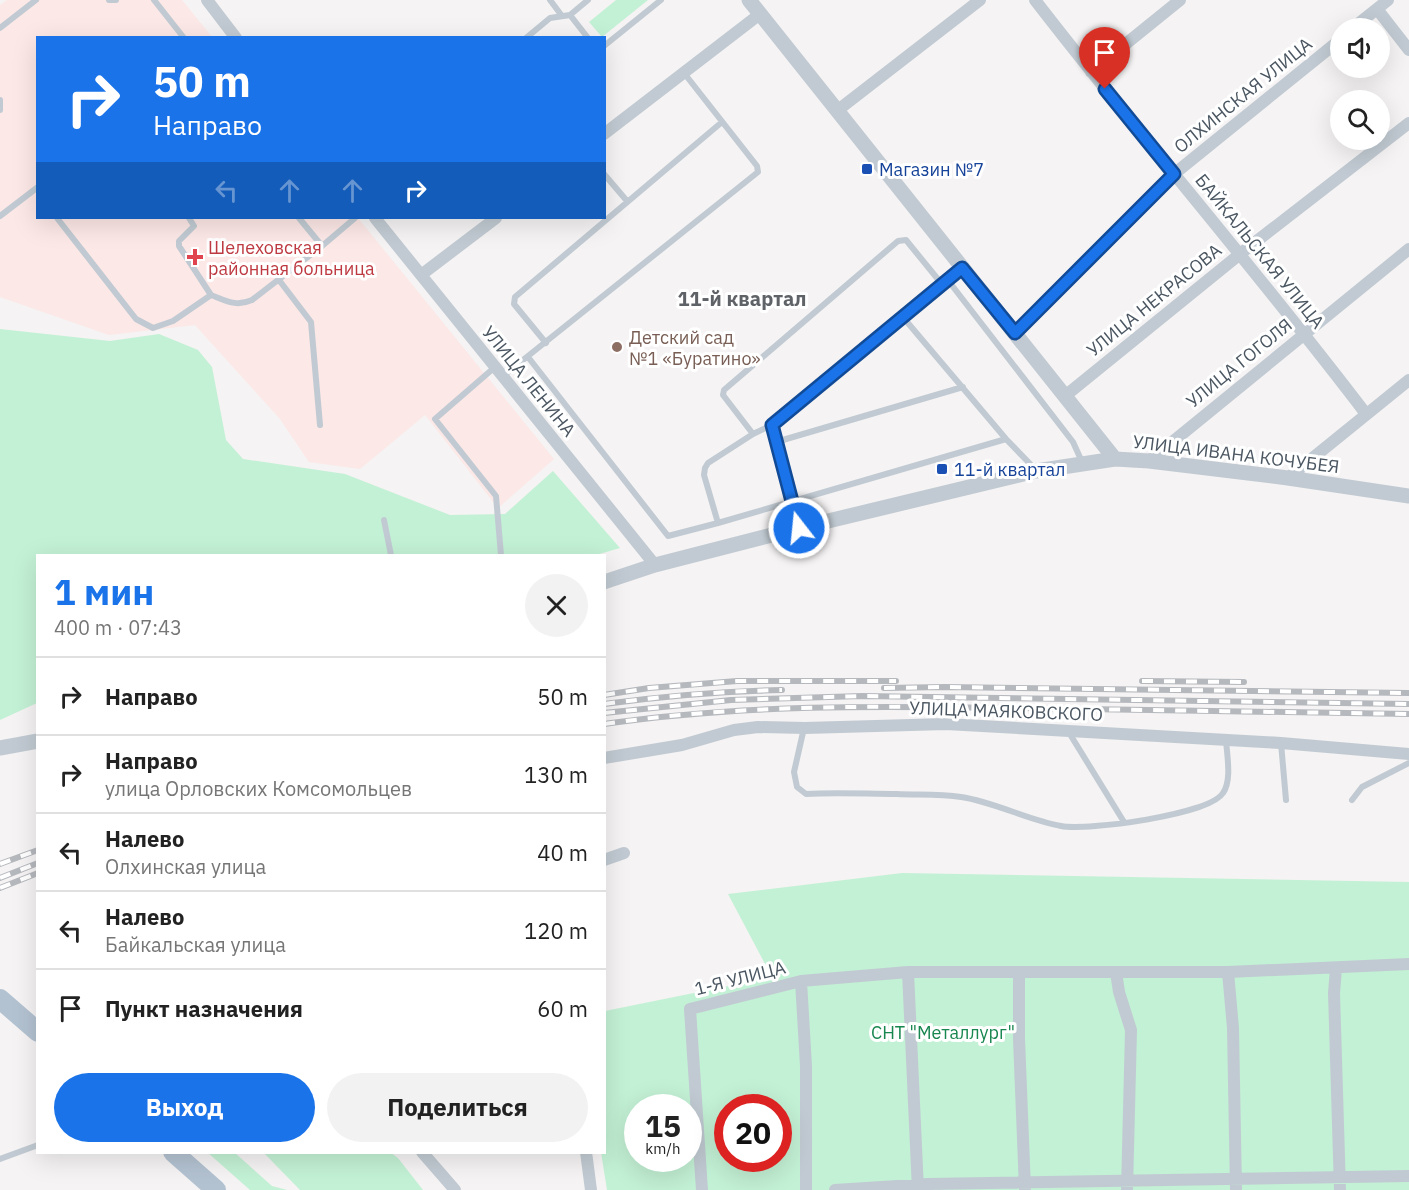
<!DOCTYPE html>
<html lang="ru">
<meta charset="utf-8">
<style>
body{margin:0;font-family:"IBM Plex Sans",sans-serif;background:#f2f2f2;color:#222;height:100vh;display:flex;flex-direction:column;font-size:22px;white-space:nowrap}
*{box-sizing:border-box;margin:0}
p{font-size:20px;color:#767676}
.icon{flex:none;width:33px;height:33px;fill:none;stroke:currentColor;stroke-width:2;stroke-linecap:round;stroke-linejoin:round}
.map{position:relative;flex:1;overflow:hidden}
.sheet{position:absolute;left:36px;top:554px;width:570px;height:600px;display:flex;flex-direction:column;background:#fff;border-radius:0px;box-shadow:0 6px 24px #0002}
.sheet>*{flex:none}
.top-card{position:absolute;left:36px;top:36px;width:570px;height:183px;border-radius:0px;box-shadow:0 6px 24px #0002;background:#1a73e8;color:#fff;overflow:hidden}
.buttons{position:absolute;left:1330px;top:18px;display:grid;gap:12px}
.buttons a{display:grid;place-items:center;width:60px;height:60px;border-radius:50%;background:#fff;box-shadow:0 6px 24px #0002;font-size:30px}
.speed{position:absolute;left:624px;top:1094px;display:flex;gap:12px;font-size:30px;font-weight:700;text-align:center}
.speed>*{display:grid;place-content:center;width:78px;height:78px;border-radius:50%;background:#fff;box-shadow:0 6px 24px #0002;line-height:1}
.speed small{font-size:15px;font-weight:400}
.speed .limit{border:9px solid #d22;background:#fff;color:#111}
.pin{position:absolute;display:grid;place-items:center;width:51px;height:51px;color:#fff;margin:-62px -26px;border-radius:50% 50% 50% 0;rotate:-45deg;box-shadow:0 0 6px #0007}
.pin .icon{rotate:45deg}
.me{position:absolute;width:66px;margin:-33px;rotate:344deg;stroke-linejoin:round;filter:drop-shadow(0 0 4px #0008)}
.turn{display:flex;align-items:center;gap:21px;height:126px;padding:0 18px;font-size:27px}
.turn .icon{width:78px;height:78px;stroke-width:2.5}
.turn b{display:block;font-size:42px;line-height:51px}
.lanes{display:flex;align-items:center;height:57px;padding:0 18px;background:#0003;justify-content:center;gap:30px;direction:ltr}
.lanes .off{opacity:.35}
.round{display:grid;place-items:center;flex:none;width:63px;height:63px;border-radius:32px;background:#f2f2f2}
.overview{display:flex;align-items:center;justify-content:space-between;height:102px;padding:0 18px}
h1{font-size:36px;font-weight:700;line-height:45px;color:#1a73e8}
.cta{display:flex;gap:12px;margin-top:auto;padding:12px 18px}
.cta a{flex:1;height:69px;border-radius:36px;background:#1a73e8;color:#fff;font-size:24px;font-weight:700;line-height:69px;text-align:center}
.cta a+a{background:#f2f2f2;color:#222}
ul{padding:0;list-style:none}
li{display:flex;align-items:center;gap:18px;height:78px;padding:0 18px;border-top:2px solid #e0e0e0}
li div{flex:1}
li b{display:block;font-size:22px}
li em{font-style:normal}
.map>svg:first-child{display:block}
.medical{fill:#fce8e6}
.green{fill:#c3f1d5;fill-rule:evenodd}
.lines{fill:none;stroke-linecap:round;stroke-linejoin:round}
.service{stroke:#c1cad2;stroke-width:6}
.minor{stroke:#c1cad2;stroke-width:12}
.tertiary{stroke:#c1cad2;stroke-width:15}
.primary{stroke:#b3c2d1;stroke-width:20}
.rail-casing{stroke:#b5b8bd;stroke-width:6}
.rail{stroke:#fff;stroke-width:4;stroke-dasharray:11;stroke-linecap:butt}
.route-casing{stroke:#114b97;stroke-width:15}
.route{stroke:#1a73e8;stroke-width:10}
.transit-dot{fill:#1a4fb4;stroke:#fff;stroke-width:2}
.health-dot{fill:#e0444e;stroke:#fff;stroke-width:2}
.education-dot{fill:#8d6e63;stroke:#fff;stroke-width:2}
.labels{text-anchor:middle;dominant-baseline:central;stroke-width:6;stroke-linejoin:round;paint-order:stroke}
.street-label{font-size:18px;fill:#4a5661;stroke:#fff}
.transit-label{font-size:18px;fill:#164399;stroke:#fff;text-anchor:start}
.health-label{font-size:18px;fill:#be3a42;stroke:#fff;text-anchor:start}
.education-label{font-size:18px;fill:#785e54;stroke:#fff;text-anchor:start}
.park-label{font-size:18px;fill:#17864f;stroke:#fff}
.neighbourhood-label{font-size:20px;font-weight:bold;fill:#5f6368;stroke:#fff}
</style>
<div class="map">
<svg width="1409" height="1190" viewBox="0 0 1409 1190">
<rect width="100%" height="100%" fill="#f5f3f3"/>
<path class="medical" d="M7 0H182L212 37 38 38V218H358L554 459 498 508 425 415 360 469 309 462 280 419 195 325 109 335 0 297V5Z"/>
<path class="green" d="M616 0H648L602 37 589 22Z
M0 329 110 341 159 334 198 350 212 367 226 440 243 459 345 474 450 515 505 514 553 471 620 548 596 555H38L37 703 0 720Z
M902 873 1409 882V1190H607L601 1152H604L605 1011 772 977 728 894ZM638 1107H688V1158H638ZM728 1107H778V1158H728Z
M207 1152H234L272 1186 287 1190H250Z
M263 1152H390L398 1158 423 1190H300Z"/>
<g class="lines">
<path class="service" d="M109 0H116
M154 0 184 38
M550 0 562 16
M570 15 588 38
M0 28 36 0
M526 38 550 18 570 15 588 0
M604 46 661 0
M0 100V110
M604 174 627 201
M0 216 38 187
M57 218 136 319 153 328 173 321 211 295C227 301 236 307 252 300L322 246 355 218
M189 218 194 226 179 241V246L211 295
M299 218 322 246
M947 279 1073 442 1083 464
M279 280 311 322 320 425
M902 316 1006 439 1036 470
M546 343 514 304 515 297 722 122
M528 357 668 536 718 523 1006 439
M495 367 435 419 496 496 501 555
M503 376 758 172 757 166 684 73
M772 425 753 434 723 395 724 390 898 241 906 240 941 283
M776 442 963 387
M384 520 391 555
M718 523 704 475 705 468 708 463 753 434
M799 528 772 425 962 268
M804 728 794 772 797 787 806 794C836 792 867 794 897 794 918 795 940 794 961 797 995 802 1027 820 1061 826 1087 831 1209 815 1223 793 1232 780 1227 756 1226 740
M1068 731 1124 822
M1281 743 1286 800
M1352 800 1362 787 1409 763
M0 1159 38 1145"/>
<path class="minor" d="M207 0 236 38
M1035 0C1143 140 1259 273 1366 414
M1377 9 1409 50
M1353 28 1388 0
M1091 72 1180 0
M838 110 980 0
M604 134 760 14
M375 218 655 565
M421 275 496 218
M1015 333 1174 174 1341 39
M1065 396 1240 254 1409 123
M1149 461 1409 249
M1288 478 1409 380
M604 758 682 745 734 730 758 727 805 728 946 724 1281 743 1409 754
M604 860 624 853
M1336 969 1334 993 1340 1190
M908 972 918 1190
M1019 972V1039L1025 1189
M1116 972 1119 992 1131 1030 1127 1190
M1228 972 1233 1028 1236 1190
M801 981 806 1066V1190
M422 1152 455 1190
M586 1152 591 1190
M702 1190 690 1009 801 981 908 972H1228L1409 964
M835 1190 928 1184 1409 1176"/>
<path class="tertiary" d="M749 0 1115 459
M604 582 655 565 799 528 1036 471 1115 459 1149 461 1288 478 1409 496
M0 748 38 741"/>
<path class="primary" d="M0 999 38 1032
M173 1152 216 1190"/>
<g class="rail-casing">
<path id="rail" d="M1142 681 1244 682
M884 688 945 687 1409 693
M604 695 649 688 737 681H896
M604 704C664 696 723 691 782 690
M604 713 731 700 862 696 1409 704
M604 724C742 704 879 706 1018 708 1148 710 1279 712 1409 714
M0 864 38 850
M0 878 38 863
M0 888 38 873"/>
</g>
<use href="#rail" class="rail"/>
</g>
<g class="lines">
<g class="route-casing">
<path id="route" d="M799 528 772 425 962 268 1015 333 1174 174 1105 89"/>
</g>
<use href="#route" class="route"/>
</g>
<g class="transit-dot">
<rect x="861" y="163" width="12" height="12" rx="3"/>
<rect x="936" y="463" width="12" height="12" rx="3"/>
</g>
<path class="health-dot" d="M192 248h6v6h6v6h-6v6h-6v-6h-6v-6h6z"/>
<circle class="education-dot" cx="617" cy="347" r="6"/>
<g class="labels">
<g class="street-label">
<text transform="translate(1243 95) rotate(-39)">ОЛХИНСКАЯ УЛИЦА</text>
<text transform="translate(1260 251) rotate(51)">БАЙКАЛЬСКАЯ УЛИЦА</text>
<text transform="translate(1154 300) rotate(-39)">УЛИЦА НЕКРАСОВА</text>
<text transform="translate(1239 363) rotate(-39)">УЛИЦА ГОГОЛЯ</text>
<text transform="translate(529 381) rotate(51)">УЛИЦА ЛЕНИНА</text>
<text transform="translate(1236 454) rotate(7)">УЛИЦА ИВАНА КОЧУБЕЯ</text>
<text transform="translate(1006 711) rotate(2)">УЛИЦА МАЯКОВСКОГО</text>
<text transform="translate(740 978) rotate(-14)">1-Я УЛИЦА</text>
</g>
<g class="transit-label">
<text x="879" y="169">Магазин №7</text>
<text x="954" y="469">11-й квартал</text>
</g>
<g class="health-label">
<text x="208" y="247">Шелеховская<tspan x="208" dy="21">районная больница</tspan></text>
</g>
<g class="education-label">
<text x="629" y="337">Детский сад<tspan x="629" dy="21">№1 «Буратино»</tspan></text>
</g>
<g class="park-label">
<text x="943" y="1032">СНТ "Металлург"</text>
</g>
<g class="neighbourhood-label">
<text x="742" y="298">11-й квартал</text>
</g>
</g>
</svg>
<div class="buttons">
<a><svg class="icon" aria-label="sound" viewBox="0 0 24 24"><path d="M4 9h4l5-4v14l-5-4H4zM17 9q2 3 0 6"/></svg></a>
<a><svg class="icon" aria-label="search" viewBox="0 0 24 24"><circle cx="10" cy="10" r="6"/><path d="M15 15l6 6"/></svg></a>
</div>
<div class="speed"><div>15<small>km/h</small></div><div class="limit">20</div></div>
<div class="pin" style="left:1105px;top:89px;background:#d93025"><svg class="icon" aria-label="arrive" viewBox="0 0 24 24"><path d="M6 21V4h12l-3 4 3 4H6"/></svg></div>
<svg class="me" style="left:799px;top:528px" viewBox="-20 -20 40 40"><circle r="17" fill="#1a73e8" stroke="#fff" stroke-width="3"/><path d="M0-11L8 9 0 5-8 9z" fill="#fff"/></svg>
<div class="top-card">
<div class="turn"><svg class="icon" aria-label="right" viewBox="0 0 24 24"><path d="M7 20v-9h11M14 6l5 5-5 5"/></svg><div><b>50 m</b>Направо</div></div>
<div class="lanes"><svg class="icon off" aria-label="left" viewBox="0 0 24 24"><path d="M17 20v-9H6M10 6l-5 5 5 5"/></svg><svg class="icon off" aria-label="ahead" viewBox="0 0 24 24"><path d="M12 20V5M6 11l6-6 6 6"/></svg><svg class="icon off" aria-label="ahead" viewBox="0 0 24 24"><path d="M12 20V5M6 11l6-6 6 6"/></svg><svg class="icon" aria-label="right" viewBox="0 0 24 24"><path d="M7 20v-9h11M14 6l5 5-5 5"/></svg></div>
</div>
<section class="sheet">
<div class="overview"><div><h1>1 мин</h1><p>400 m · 07:43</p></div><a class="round"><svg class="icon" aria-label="close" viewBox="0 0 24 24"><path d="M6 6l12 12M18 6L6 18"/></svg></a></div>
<ul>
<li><svg class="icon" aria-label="right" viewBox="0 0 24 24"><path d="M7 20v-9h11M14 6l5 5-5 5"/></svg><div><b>Направо</b></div><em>50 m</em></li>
<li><svg class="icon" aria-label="right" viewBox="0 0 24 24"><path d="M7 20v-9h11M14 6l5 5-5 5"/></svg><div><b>Направо</b><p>улица Орловских Комсомольцев</p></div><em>130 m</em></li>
<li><svg class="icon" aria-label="left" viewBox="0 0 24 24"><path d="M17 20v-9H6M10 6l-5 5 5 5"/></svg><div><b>Налево</b><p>Олхинская улица</p></div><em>40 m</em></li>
<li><svg class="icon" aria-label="left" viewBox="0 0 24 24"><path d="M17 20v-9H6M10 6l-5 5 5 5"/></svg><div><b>Налево</b><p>Байкальская улица</p></div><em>120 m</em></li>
<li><svg class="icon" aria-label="arrive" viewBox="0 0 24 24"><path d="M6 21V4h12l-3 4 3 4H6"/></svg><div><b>Пункт назначения</b></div><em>60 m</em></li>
</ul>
<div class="cta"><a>Выход</a><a>Поделиться</a></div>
</section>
</div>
